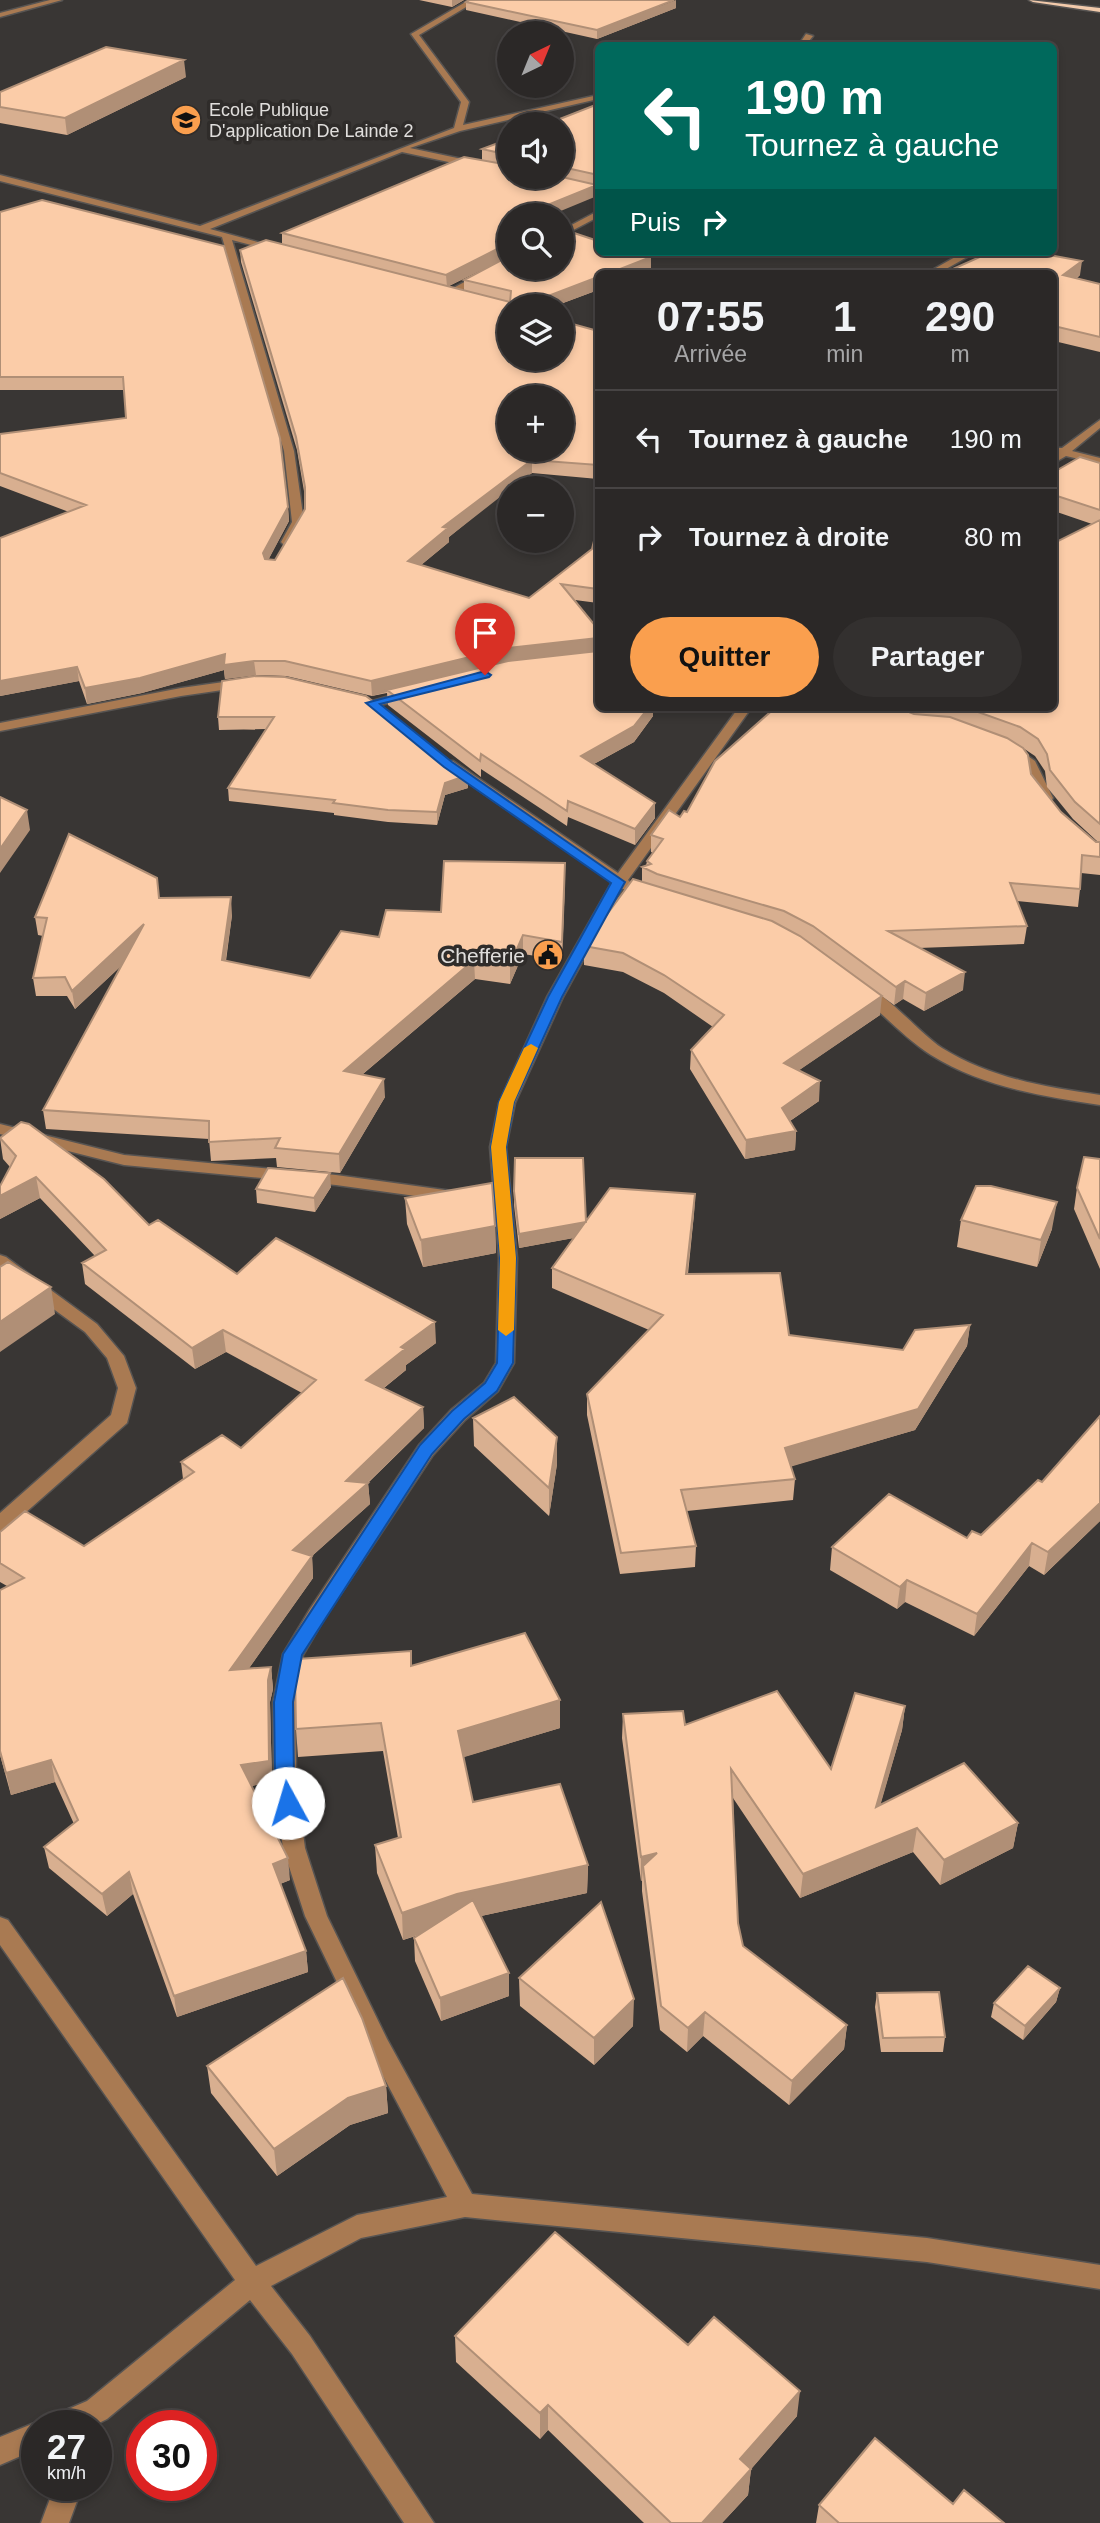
<!DOCTYPE html>
<html lang="fr">
<meta charset="utf-8">
<style>
body{margin:0;font-family:Helvetica,sans-serif;background:#33302f;color:#f1f3f6;height:100vh;display:flex;flex-direction:column;font-size:26px;white-space:nowrap}
*{box-sizing:border-box;margin:0}
p{font-size:23px;color:#a6a6a7}
.icon{flex:none;width:38px;height:38px;fill:none;stroke:currentColor;stroke-width:2;stroke-linecap:round;stroke-linejoin:round}
.map{position:relative;flex:1;overflow:hidden}
.sheet{position:absolute;left:595px;top:270px;width:462px;height:441px;display:flex;flex-direction:column;background:#2b2827;border-radius:10px;box-shadow:0 4px 10px #0003,0 0 0 2px #474444}
.sheet>*{flex:none}
.hud{position:absolute;left:595px;top:42px;width:462px;height:214px;border-radius:10px;box-shadow:0 4px 10px #0003,0 0 0 2px #474444;background:#00695c;color:#fff;overflow:hidden}
.needle{width:46px;rotate:43deg}
.tools{position:absolute;left:497px;top:21px;display:grid;gap:14px}
.tools a{display:grid;place-items:center;width:77px;height:77px;border-radius:50%;background:#2b2827;box-shadow:0 4px 10px #0003,0 0 0 2px #474444;font-size:35px}
.speed{position:absolute;left:21px;top:2410px;display:flex;gap:14px;font-size:35px;font-weight:700;text-align:center}
.speed>*{display:grid;place-content:center;width:91px;height:91px;border-radius:50%;background:#2b2827;box-shadow:0 4px 10px #0003,0 0 0 2px #474444;line-height:1}
.speed small{font-size:18px;font-weight:400}
.speed .limit{border:10px solid #d22;background:#fff;color:#111}
.pin{position:absolute;display:grid;place-items:center;width:60px;height:60px;color:#fff;margin:-72px -30px;border-radius:50% 50% 50% 0;rotate:-45deg;box-shadow:0 0 7px #0007}
.pin .icon{rotate:45deg}
.me{position:absolute;width:77px;margin:-38px;rotate:354deg;stroke-linejoin:round;filter:drop-shadow(0 0 5px #0008)}
.turn{display:flex;align-items:center;gap:24px;height:147px;padding:0 35px;font-size:32px}
.turn .icon{width:91px;height:91px;stroke-width:2.5}
.turn b{display:block;font-size:49px;line-height:60px}
.then{display:flex;align-items:center;height:66px;padding:0 35px;background:#0003;gap:14px;font-size:26px}
.eta{display:flex;justify-content:space-evenly;align-items:center;height:119px;text-align:center}
.eta b{font-size:42px;font-weight:700;line-height:49px}
.cta{display:flex;gap:14px;margin-top:auto;padding:14px 35px}
.cta a{flex:1;height:80px;border-radius:42px;background:#fa9f4e;color:#111;font-size:28px;font-weight:700;line-height:80px;text-align:center}
.cta a+a{background:#33302f;color:#f1f3f6}
ul{padding:0;list-style:none}
li{display:flex;align-items:center;gap:21px;height:98px;padding:0 35px;border-top:2px solid #474444}
li div{flex:1}
li b{display:block;font-size:26px}
li em{font-style:normal}
.map>svg:first-child{display:block}
.lines{fill:none;stroke-linecap:round;stroke-linejoin:round}
.minor-casing{stroke:#575452;stroke-width:3}
.major-casing{stroke:#575452;stroke-width:3}
.minor{fill:#a97a52;fill-rule:evenodd}
.major{fill:#f2caab;fill-rule:evenodd}
.wall{fill:#d8af90;fill-rule:evenodd}
.shaded-wall{fill:#b08f76}
.building{fill:#fbcca8;stroke:#b08f76;stroke-width:2;fill-rule:evenodd}
.route{fill:#1a73e8;stroke:#114b97;stroke-width:2}
.slow{fill:#f59e0b}
.labels{text-anchor:middle;dominant-baseline:central;stroke-width:7;stroke-linejoin:round;paint-order:stroke}
.far-poi-label{font-size:18px;fill:#e0dedc;stroke:#2f2c2a;text-anchor:start}
.poi-label{font-size:21px;fill:#e0dedc;stroke:#2f2c2a;text-anchor:end}
</style>
<div class="map">
<svg width="1100" height="2523" viewBox="0 0 1100 2523">
<rect width="100%" height="100%" fill="#393634"/>
<g class="lines">
<g class="minor-casing">
<path id="minor" d="M50 0H62L0 17V13Z
M469 0H478L419 35 469 102 463 125 598 95V99L460 131 410 148 509 169V175L402 152 210 229 283 249 278 252 232 240 294 451 304 522 291 544H283L281 542 292 522 284 451 222 237 0 181V175L200 226 454 128 461 102 411 34Z
M806 34 813 36 805 46H798Z
M526 177H541L598 189V194Z
M598 211V217L562 236V230Z
M964 252H976L939 273H927Z
M509 258V265L452 295 444 293Z
M1100 420V428L1072 451 1100 458V464L1066 456 1054 463 1056 453 1054 448H1062Z
M245 679 251 683 250 686 181 696 0 731V723L181 688Z
M409 690 414 691V697L372 707 366 703Z
M739 707H752L628 880 634 886 632 889H622L563 997 515 1103 506 1147 517 1258 514 1363 498 1391 465 1420 433 1455 324 1619 303 1655 295 1702 296 1780 305 1848 327 1916 387 2039 472 2194 927 2238 1100 2265V2289L927 2262 465 2217 361 2238 271 2286 310 2336 434 2523H404L292 2354 250 2300 107 2419 93 2426H47L50 2417 87 2401 235 2280 0 1945V1917L8 1920 256 2266 357 2215 447 2197 371 2053 305 1916 283 1848 274 1780 273 1702 283 1654 310 1609 419 1445 451 1410 484 1383 496 1363 499 1258 490 1147 499 1103 547 997 612 882 441 764 443 761H453L618 873Z
M1012 745 1035 761 1053 798 1051 801H1041L1038 797 1025 766 1005 749Z
M862 985C885 991 919 1033 942 1048 990 1078 1045 1087 1100 1095V1105C1042 1096 982 1087 931 1055 904 1038 882 1012 857 993L854 990 857 987Z
M0 1124 124 1155 336 1175 452 1191 460 1196 452 1201 336 1185 124 1165 0 1134Z
M0 1255 6 1257 97 1324 124 1356 136 1388 127 1423 7 1529 0 1531V1513L111 1415 118 1388 107 1358 85 1332 0 1270Z
M37 2422 47 2426H37V2449L0 2465V2437Z
M55 2485H83L69 2523H41Z"/>
</g>
<g class="major-casing">
<path id="major" d="M1029 0 1100 8V12L1033 2Z"/>
</g>
<use href="#minor" class="minor"/>
<use href="#major" class="major"/>
</g>
<path class="wall" d="M419 0H464L452 7Z
M466 2 676 8 597 39 466 10Z
M186 77 67 135 0 123V92Z
M598 104V186H597V196L509 215V256L449 286 464 290V280L651 257V270L598 273V290L555 306H509V359L598 331V479L532 473 512 488H509L449 537V542L421 565 529 598 592 549 598 525V603L575 600 598 629V707L653 716 634 742 594 764 655 803V818L635 845 568 817 567 826 481 769V777L388 705 387 693 372 696 286 676 256 675 225 679 224 670 142 693 87 704 79 681 0 696V538L69 512 0 486V434L126 418 124 390H0V212L288 507 289 521 268 560H275L305 509V497L297 450 241 262 240 250 282 244V233L482 160V149L509 139V177H562V124Z
M808 252H834L828 256Z
M1054 273 1080 275 1077 278 1100 284V352L1054 341Z
M1100 463V875L1081 873 1080 889 1078 907 1017 901 1027 926 1024 944 919 948 963 990 924 1011 903 999 894 1005 810 943 880 1015 799 1070 819 1101 790 1121 796 1131 795 1150 745 1159 690 1069 691 1050 713 1027 664 993 623 972 584 965V946L642 881V867L646 866 647 861 653 853 651 852V835L687 812 776 707H1054L1092 524 1054 511V472ZM1017 744 1035 756 1045 771 1047 787 1073 819 1098 842H1096L1061 812 1031 774Z
M222 681 468 788 445 795 437 825 388 822 334 815V813L229 801 228 788 266 729 219 730 218 717Z
M565 880 562 960 523 954 510 984 475 979 363 1074 385 1097 340 1173 277 1167 276 1158 211 1161 209 1139 46 1129 43 1110 122 965 75 1009 67 996H36L33 978 43 936 38 935 35 917 159 898 232 915 226 961 310 978 379 937 441 912Z
M0 1138 149 1225 237 1274 436 1343 406 1365V1370L384 1388 423 1407 424 1428 368 1483 370 1504 312 1556 313 1578 249 1668 271 1667 273 1689 270 1702 272 1782 252 1786 290 1880 280 1884 306 1951 308 1972 177 2017 133 1894 107 1916 49 1868 44 1847 74 1824 55 1782 11 1795 0 1755V1590L7 1586 0 1582V1532L84 1546 183 1479 181 1462 241 1448 302 1393 226 1352 195 1369 85 1284 82 1263 95 1256 40 1198 0 1219V1196L10 1167 3 1159Z
M1100 1159V1269L1074 1209 1077 1188Z
M331 1187 315 1212 257 1203 256 1189Z
M514 1191 586 1221 695 1194 694 1214 688 1274 789 1335 903 1350 970 1325 967 1346 915 1430 791 1466 795 1479 793 1500 687 1511 696 1546 695 1567 620 1574 587 1415V1394L649 1330 552 1288V1268L573 1238 519 1248 514 1205Z
M405 1198 495 1226 496 1253 423 1267 407 1224Z
M961 1220 1052 1229 1037 1267 957 1247Z
M1100 1416V1521L1044 1575 1029 1566 974 1636 905 1602 897 1609 830 1570 832 1547 967 1538 981 1535 1042 1482Z
M473 1418 557 1464 549 1516 474 1446Z
M411 1666 560 1728 463 1757 473 1802 588 1865 587 1893 481 1916 509 1973V1996L441 2021 415 1961 414 1938 419 1935 403 1940 377 1873 375 1845 398 1838 383 1751 298 1757 296 1729Z
M905 1706 902 1730 880 1805 1018 1823 1013 1848 940 1885 913 1852 800 1898 733 1798 738 1923 743 1946 847 2025 844 2049 789 2105 703 2036 687 2052 660 2030 642 1891V1880L641 1881 622 1738 623 1714 685 1725 831 1769Z
M519 1978 633 2026 594 2065 520 2006Z
M1060 1988 1056 2002 1023 2040 991 2017 994 2003Z
M877 1993 945 2037 943 2052H881L875 2007Z
M207 2066 386 2086 388 2113 350 2125 277 2176 211 2093Z
M455 2336 688 2345 797 2416 751 2469 748 2495 722 2523H644L548 2430 540 2439 456 2362Z
M953 2504 1004 2523H816L819 2505Z"/>
<path class="shaded-wall" d="M452 0H464L452 7Z
M676 0V8L597 39V30Z
M184 60 186 77 67 135 65 118Z
M597 185V196L551 215H523Z
M509 243V256L447 287 446 275Z
M651 257V270L642 273H610Z
M1082 261 1080 275 1061 289 1063 275Z
M598 277V290L555 306H522Z
M532 460V473L512 488H509V490L449 537V542L409 575 408 561 443 527Z
M288 507 289 521 264 568 263 553Z
M598 638V652L387 690V692L372 696 371 681 507 648Z
M225 654 254 661 256 675 225 679 224 670 142 693 87 704 85 688Z
M77 667 79 681 0 696V681Z
M649 707H653V716L634 742 581 771V756Z
M468 775V788L445 795 437 825V812L445 783Z
M655 803V818L635 845V829Z
M27 810 30 830 0 873V849Z
M565 863V880L562 960V942Z
M231 897 232 915 223 979 222 960Z
M144 924 147 942 75 1009 72 991Z
M523 935V954L510 984V965Z
M474 960 475 979 345 1089 344 1071Z
M965 972 963 990 924 1011 926 993Z
M905 981 903 999 894 1005 896 987Z
M882 996 880 1015 782 1082 784 1063Z
M384 1079 385 1097 340 1173 339 1154Z
M820 1081 819 1101 781 1127 782 1108Z
M796 1131 795 1150 745 1159 746 1140Z
M330 1173 331 1187 315 1212 314 1198Z
M36 1177 40 1198 0 1219V1196Z
M695 1194 694 1214 685 1294 686 1274Z
M1057 1202 1052 1229 1037 1267 1041 1240Z
M586 1222 585 1236 519 1248V1234Z
M495 1226 496 1253 423 1267 421 1240Z
M51 1287 55 1314 0 1352V1322Z
M435 1322 436 1343 406 1365V1370L367 1401 366 1380 401 1347Z
M970 1325 967 1346 915 1430 783 1469 785 1448Z
M223 1330 226 1352 195 1369 192 1348Z
M423 1407 424 1428 360 1490 368 1483 370 1504 312 1556 313 1578 233 1691 230 1670 293 1550 346 1481Z
M557 1437V1464L549 1516V1488Z
M1100 1503V1521L1044 1575 1048 1552Z
M1032 1543 1029 1566 974 1636 977 1614Z
M907 1580 905 1602 897 1609 900 1587Z
M271 1667 273 1689 270 1702 272 1782 244 1787 241 1765 268 1680Z
M560 1700V1728L458 1759V1731Z
M905 1706 902 1730 873 1831 876 1807Z
M51 1760 55 1782 11 1795 6 1773Z
M1018 1823 1013 1848 940 1885 944 1860Z
M917 1828 913 1852 800 1898 803 1874Z
M657 1853 643 1866 642 1880 641 1881V1857Z
M288 1858 290 1880 275 1886 273 1864Z
M588 1865 587 1893 458 1921 403 1940 402 1913 457 1894Z
M129 1872 133 1894 107 1916 102 1894Z
M306 1951 308 1972 177 2017 174 1996Z
M509 1973V1996L441 2021 440 1998Z
M1060 1988 1056 2002 1023 2040 1025 2026Z
M634 1999 633 2026 594 2065V2038Z
M705 2012 703 2036 687 2052 688 2028Z
M847 2025 844 2049 789 2105 792 2081Z
M386 2086 388 2113 350 2125 277 2176 274 2149 348 2098Z
M800 2391 797 2416 746 2475 751 2469 748 2495 722 2523H702L740 2459Z
M548 2405V2430L540 2439V2413Z"/>
<path class="building" d="M469 0H674L597 30 466 2Z
M106 47 184 60 65 118 0 107V92Z
M598 104V175L562 167V124H547Z
M509 139V155L482 149Z
M464 157 509 165V177H562L597 185 523 215H509V243L446 275 282 233Z
M42 200 224 246 280 438 288 507 263 553 265 559 275 560 305 509V487L296 437 240 250 266 240 510 302 511 291 464 280 509 256V268H562V229L598 241V252H634L651 257 610 273H598V277L522 306H509V359H562V321L598 331V465L532 460 443 527 448 528 408 561 529 598 592 549 598 525V589L561 584 598 629V638L507 648 371 681 285 661H254L224 665 225 654 140 678 85 688 77 667 0 681V538L86 505 0 473V434L126 418 123 377H0V212ZM509 397H562V450H509Z
M991 252H1033L1082 261 1063 275 1100 284V337L1054 326V327V273H944Z
M1080 457 1100 463V510L1054 495V472Z
M1100 520V824L1075 802 1050 770 1047 754 1038 739 1020 727 964 707H1054V543Z
M598 651V707H649L634 726 581 756 655 803 635 829 568 801 567 811 481 754 480 761 387 690 508 661Z
M255 676 285 677 366 696 468 775 445 783 437 812 388 810 333 803 335 800 228 788 274 717H218L222 681Z
M776 707H896L914 714 950 717 1007 738 1023 748 1028 755 1031 774 1061 812 1096 842H1100V857L1082 855 1080 889 1010 883 1027 926 888 931 965 972 926 993 905 981 896 987 813 926 784 911 657 874 642 867 651 864 647 861 663 839 651 835 669 810 680 817 684 811 687 812 715 761Z
M0 797 27 810 0 849Z
M69 834 157 878 159 898 231 897 222 960 310 978 341 931 379 937 386 910 441 912 444 861 565 863 562 942 523 935 510 965 474 960 344 1071 384 1079 339 1154 275 1148 280 1138 209 1142V1121L43 1110 144 924 72 991 65 977 33 978 47 918 35 917Z
M633 879 772 921 800 936 882 996 784 1063 820 1081 782 1108 796 1131 746 1140 691 1050 724 1015 664 975 623 953 584 946Z
M21 1122 29 1124 104 1179 149 1225 158 1220 237 1274 276 1238 435 1322 401 1347 405 1349 366 1380 423 1407 346 1481 368 1483 293 1550 312 1556 230 1670 271 1667 268 1680 269 1761 241 1765 288 1858 273 1864 306 1951 174 1996 129 1872 102 1894 44 1847 78 1820 51 1760 6 1773 0 1751V1590L24 1578 0 1563V1532L25 1511 84 1546 194 1472 181 1462 222 1435 241 1448 316 1380 223 1330 192 1348 82 1263 106 1250 36 1177 0 1196V1186L16 1156 0 1138Z
M1084 1157 1100 1159V1239L1077 1188Z
M515 1158H583L586 1222 519 1234 514 1191Z
M268 1168 330 1173 314 1198 256 1189Z
M492 1183 495 1226 421 1240 405 1198Z
M976 1186H991L1057 1202 1041 1240 961 1220Z
M610 1188 695 1194 686 1274 780 1273 789 1335 903 1350 915 1330 970 1325 918 1409 785 1448 795 1479 681 1490 696 1546 621 1553 587 1394 663 1315 552 1268Z
M8 1262 51 1287 0 1322V1267Z
M514 1397 557 1437 549 1488 473 1418Z
M1100 1416V1503L1048 1552 1032 1543 977 1614 907 1580 900 1587 832 1547 889 1494 967 1538 972 1531 981 1535 1038 1480 1042 1482Z
M525 1633 560 1700 458 1731 473 1802 560 1784 588 1865 457 1894 402 1913 375 1845 401 1837 381 1723 296 1729 295 1674 298 1659 411 1651V1666Z
M777 1691 831 1769 855 1693 905 1706 876 1807 964 1763 1018 1823 944 1860 917 1828 803 1874 731 1769 738 1923 743 1946 847 2025 792 2081 705 2012 688 2028 661 2006 643 1866 657 1853 641 1857 623 1714 683 1711 685 1725Z
M473 1900 509 1973 440 1998 414 1938Z
M601 1902 634 1999 594 2038 519 1978Z
M1028 1966 1060 1988 1025 2026 994 2003Z
M343 1978 362 2018 386 2086 348 2098 274 2149 207 2066Z
M939 1992 945 2037 883 2038 877 1993Z
M555 2232 688 2345 714 2317 800 2391 740 2459 751 2469 702 2523H671L548 2405 540 2413 455 2336Z
M875 2438 953 2504 964 2490 1004 2523H839L819 2505Z"/>
<path class="route" d="M485 671 491 675 489 677 380 704 452 762 625 882 562 997 514 1102 506 1147 516 1258 513 1363 497 1391 464 1419 432 1454 302 1655 293 1702 294 1780 298 1803 295 1808 288 1811 281 1808 275 1780 274 1702 283 1654 420 1445 452 1411 485 1383 497 1363 500 1258 491 1147 499 1102 548 997 611 883 444 767 366 703Z"/>
<path class="slow" d="M531 1044 538 1048 514 1102 506 1147 516 1258 514 1330 506 1336 498 1330 500 1258 491 1147 499 1102 524 1048Z"/>
<defs>
<g id="school-disc" transform="scale(1.575)"><circle r="9.5" fill="#fa9f4e" stroke="#2f2c2a"/><path d="M0-5L7-2L0 1L-7-2ZM-4 1L0 2.5L4 1V4Q0 6-4 4Z" fill="#111"/></g>
<g id="civic-disc" transform="scale(1.575)"><circle r="9.5" fill="#fa9f4e" stroke="#2f2c2a"/><path d="M-.6-6.5H3V-4.5H.6V-3L4-1V1h2V6H-6V1h2V-1L-.6-3ZM-1.2 2.5V6h2.4V2.5Z" fill="#111"/></g>
</defs>
<g fill-rule="evenodd">
<use href="#school-disc" x="186" y="120"/>
<use href="#civic-disc" x="548" y="955"/>
</g>
<g class="labels">
<g class="far-poi-label">
<text x="209" y="110">Ecole Publique<tspan x="209" dy="21">D'application De Lainde 2</tspan></text>
</g>
<g class="poi-label">
<text x="525" y="955">Chefferie</text>
</g>
</g>
</svg>
<div class="tools">
<a><svg class="needle" viewBox="-14 -14 28 28"><path d="M0-13l5 13h-10z" fill="#e53935"/><path d="M0 13l5-13h-10z" fill="#a6a6a7"/></svg></a>
<a><svg class="icon" aria-label="sound" viewBox="0 0 24 24"><path d="M4 9h4l5-4v14l-5-4H4zM17 9q2 3 0 6"/></svg></a>
<a><svg class="icon" aria-label="search" viewBox="0 0 24 24"><circle cx="10" cy="10" r="6"/><path d="M15 15l6 6"/></svg></a>
<a><svg class="icon" aria-label="layers" viewBox="0 0 24 24"><path d="M12 4l9 5-9 5-9-5zM3 14l9 5 9-5"/></svg></a>
<a>+</a>
<a>−</a>
</div>
<div class="speed"><div>27<small>km/h</small></div><div class="limit">30</div></div>
<div class="pin" style="left:485px;top:675px;background:#d93025"><svg class="icon" aria-label="arrive" viewBox="0 0 24 24"><path d="M6 21V4h12l-3 4 3 4H6"/></svg></div>
<svg class="me" style="left:288px;top:1803px" viewBox="-20 -20 40 40"><circle r="19" fill="#fff"/><path d="M0-13L10 11 0 6-10 11z" fill="#1a73e8"/></svg>
<div class="hud">
<div class="turn"><svg class="icon" aria-label="left" viewBox="0 0 24 24"><path d="M17 20v-9H6M10 6l-5 5 5 5"/></svg><div><b>190 m</b>Tournez à gauche</div></div>
<div class="then">Puis<svg class="icon" aria-label="right" viewBox="0 0 24 24"><path d="M7 20v-9h11M14 6l5 5-5 5"/></svg></div>
</div>
<section class="sheet">
<div class="eta">
<div><b>07:55</b><p>Arrivée</p></div>
<div><b>1</b><p>min</p></div>
<div><b>290</b><p>m</p></div>
</div>
<ul>
<li><svg class="icon" aria-label="left" viewBox="0 0 24 24"><path d="M17 20v-9H6M10 6l-5 5 5 5"/></svg><div><b>Tournez à gauche</b></div><em>190 m</em></li>
<li><svg class="icon" aria-label="right" viewBox="0 0 24 24"><path d="M7 20v-9h11M14 6l5 5-5 5"/></svg><div><b>Tournez à droite</b></div><em>80 m</em></li>
</ul>
<div class="cta"><a>Quitter</a><a>Partager</a></div>
</section>
</div>
